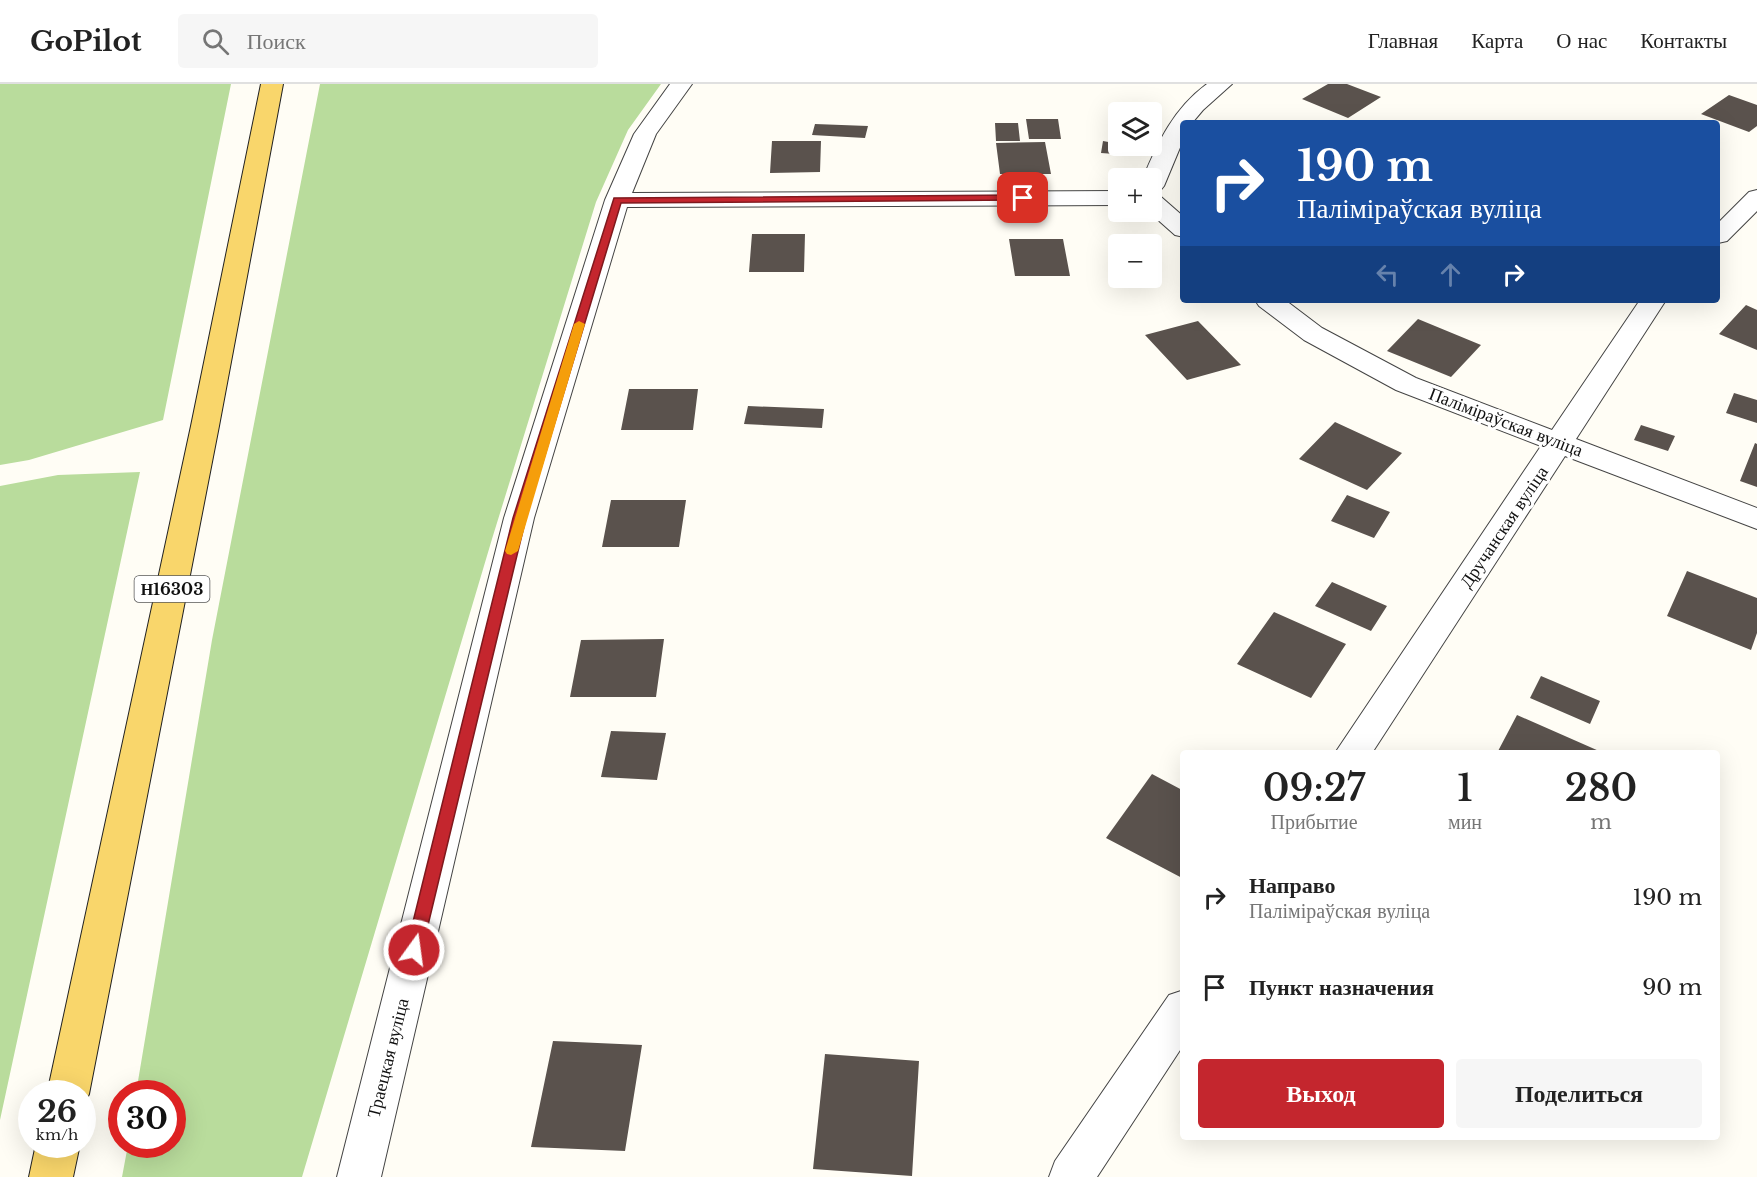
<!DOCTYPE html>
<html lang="ru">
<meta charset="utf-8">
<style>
body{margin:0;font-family:"Libre Baskerville",serif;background:#f6f6f6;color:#222;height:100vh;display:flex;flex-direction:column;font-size:22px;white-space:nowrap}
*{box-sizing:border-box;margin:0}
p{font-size:20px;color:#767676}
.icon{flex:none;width:33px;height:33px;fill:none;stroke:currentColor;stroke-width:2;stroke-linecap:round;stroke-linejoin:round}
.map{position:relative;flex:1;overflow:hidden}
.drawer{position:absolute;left:1180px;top:666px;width:540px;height:390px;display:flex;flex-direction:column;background:#fff;border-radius:6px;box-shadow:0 6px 24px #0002}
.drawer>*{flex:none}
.hud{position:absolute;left:1180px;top:36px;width:540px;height:183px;border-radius:6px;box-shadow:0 6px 24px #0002;background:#1a4fa0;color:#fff;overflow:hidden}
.fabs{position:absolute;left:1108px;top:18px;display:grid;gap:12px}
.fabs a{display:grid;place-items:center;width:54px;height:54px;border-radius:6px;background:#fff;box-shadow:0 6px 24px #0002;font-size:30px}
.speed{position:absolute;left:18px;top:996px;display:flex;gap:12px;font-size:30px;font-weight:700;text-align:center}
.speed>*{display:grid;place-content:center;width:78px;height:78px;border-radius:50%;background:#fff;box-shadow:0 6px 24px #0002;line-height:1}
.speed small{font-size:15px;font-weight:400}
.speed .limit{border:9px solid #d22;background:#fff;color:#111}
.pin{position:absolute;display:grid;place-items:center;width:51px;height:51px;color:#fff;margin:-26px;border-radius:12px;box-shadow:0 3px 9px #0006}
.me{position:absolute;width:66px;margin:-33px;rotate:14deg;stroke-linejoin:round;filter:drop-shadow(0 0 4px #0008)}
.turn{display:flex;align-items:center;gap:21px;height:126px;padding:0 18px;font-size:27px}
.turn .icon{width:78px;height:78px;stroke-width:2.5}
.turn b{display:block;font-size:42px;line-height:51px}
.lanes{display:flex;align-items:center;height:57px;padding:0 18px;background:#0003;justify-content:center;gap:30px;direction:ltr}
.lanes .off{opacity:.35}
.eta{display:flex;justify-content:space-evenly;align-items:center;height:102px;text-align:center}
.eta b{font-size:36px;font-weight:600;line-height:42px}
.button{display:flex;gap:12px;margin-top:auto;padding:12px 18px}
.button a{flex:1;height:69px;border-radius:6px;background:#c4262e;color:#fff;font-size:24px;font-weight:600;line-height:69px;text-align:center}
.button a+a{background:#f6f6f6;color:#222}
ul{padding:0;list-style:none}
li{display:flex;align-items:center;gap:18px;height:90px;padding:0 18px}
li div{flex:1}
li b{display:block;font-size:22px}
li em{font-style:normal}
header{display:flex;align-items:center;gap:36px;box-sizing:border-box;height:84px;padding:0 30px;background:#fff;border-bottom:2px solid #e0e0e0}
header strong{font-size:28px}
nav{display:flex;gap:33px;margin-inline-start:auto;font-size:21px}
.search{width:420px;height:54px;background:#f6f6f6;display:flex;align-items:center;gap:15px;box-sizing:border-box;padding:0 21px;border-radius:6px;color:#767676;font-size:22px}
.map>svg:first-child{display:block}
.forest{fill:#b9dc9c}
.building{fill:#5a524d}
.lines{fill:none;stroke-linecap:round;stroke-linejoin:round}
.minor-casing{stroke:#444;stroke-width:2}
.major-casing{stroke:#222;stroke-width:2}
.minor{fill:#fff;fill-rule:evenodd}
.major{fill:#f9d66b;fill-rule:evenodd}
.route{fill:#c4262e;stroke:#7f191e;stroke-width:1.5}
.slow{fill:#f59e0b}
.labels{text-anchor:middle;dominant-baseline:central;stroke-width:6;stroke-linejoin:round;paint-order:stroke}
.shield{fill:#fff;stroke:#585858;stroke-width:1.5}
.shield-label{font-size:16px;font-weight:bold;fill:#111}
.street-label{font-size:18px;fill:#111;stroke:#fff}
</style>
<header>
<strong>GoPilot</strong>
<div class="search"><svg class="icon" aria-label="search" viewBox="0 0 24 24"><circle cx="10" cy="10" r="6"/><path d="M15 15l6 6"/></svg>Поиск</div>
<nav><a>Главная</a><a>Карта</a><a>О нас</a><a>Контакты</a></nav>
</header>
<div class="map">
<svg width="1757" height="1093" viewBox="0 0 1757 1093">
<rect width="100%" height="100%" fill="#fffdf5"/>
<path class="forest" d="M0 0H231L163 336 29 376 0 381Z
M320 0H661L628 46 596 118 492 455 302 1093H122L128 1061 172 1060V1010L136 1009 212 556Z
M140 388 0 1036V402L58 391Z"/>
<path class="building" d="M1328 0H1347L1381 13 1348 34 1302 15Z
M1729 11 1757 21V42L1749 48 1701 30Z
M1026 35H1058L1061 55H1029Z
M995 39H1018L1020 57H996Z
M815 40 868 42 865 54 812 51Z
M772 57H821L820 88 770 89Z
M1103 57 1130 62 1129 71 1101 69Z
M1045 58 1051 90H1000L996 59Z
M752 150H805L804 188H749Z
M1009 155H1063L1070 192H1015Z
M1746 221 1757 226V266L1719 250Z
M1418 235 1481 261 1451 293 1387 267Z
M1198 237 1241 281 1187 296 1145 251Z
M629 305H698L693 346H621Z
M1734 309 1757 316V339L1726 329Z
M748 322 824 325 822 344 744 340Z
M1335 338 1402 369 1367 406 1299 375Z
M1641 341 1675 352 1668 367 1634 356Z
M1755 359 1757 360V403L1740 397Z
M1347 411 1390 428 1374 454 1331 437Z
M611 416H686L679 463H602Z
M1687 487 1757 514V549L1751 566 1667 532Z
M1332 498 1387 522 1371 547 1315 522Z
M1274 528 1346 560 1311 614 1237 580Z
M664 555 656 613H570L581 556Z
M1541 592 1600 617 1590 640 1530 614Z
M1517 631 1599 667 1497 669Z
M611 647 666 649 657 696 601 693Z
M1152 690 1184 707V795L1106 754Z
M553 957 642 961 625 1067 531 1063Z
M825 970 919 977 912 1092 813 1085Z"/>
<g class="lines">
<g class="minor-casing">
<path id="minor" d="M670 0H692L656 50 632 109 1119 107V121L627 123 534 434 381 1093H337L504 434 605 116 634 50Z
M1207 0H1232L1203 26 1192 39H1184V54L1164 102 1160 107 1152 109V94H1143C1158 58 1174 24 1207 0Z
M1757 106V127L1727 157 1718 159V139L1749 108Z
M1152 110 1160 112 1184 133V153L1175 151 1149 128H1152Z
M1255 216H1285L1322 244 1416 294 1552 346 1640 216H1666L1576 355 1757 424V445L1565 372 1372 669H1335L1541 362 1396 306 1304 256 1259 222Z
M1184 906V960L1097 1093H1049L1055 1077 1169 911Z"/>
</g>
<g class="major-casing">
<path id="major" d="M261 0H283L219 342 89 1010 82 1025V1010H47L191 342Z
M36 1060H80L73 1093H29Z"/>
</g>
<use href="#minor" class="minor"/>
<use href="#major" class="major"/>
</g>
<path class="route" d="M1023 111 1027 112V116L621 119 526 434 422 866 420 871 414 873 408 871 406 866 513 434 614 114Z"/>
<path class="slow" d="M579 237 585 240 518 467 511 471 507 470 505 467 574 240Z"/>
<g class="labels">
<rect class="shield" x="134.5" y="492" width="75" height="26" rx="4.5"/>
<g class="shield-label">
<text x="172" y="505">Н16303</text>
</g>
<g class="street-label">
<text transform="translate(1506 338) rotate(21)">Паліміраўская вуліца</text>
<text transform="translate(1504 443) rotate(-56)">Дручанская вуліца</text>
<text transform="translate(388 974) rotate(-76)">Траецкая вуліца</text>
</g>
</g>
</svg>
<div class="fabs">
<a><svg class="icon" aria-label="layers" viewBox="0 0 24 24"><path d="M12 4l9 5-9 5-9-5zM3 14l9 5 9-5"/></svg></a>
<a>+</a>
<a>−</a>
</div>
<div class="speed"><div>26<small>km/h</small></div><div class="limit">30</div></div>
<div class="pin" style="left:1023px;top:114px;background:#d93025"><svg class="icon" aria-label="arrive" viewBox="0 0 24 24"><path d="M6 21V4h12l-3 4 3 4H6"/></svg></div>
<svg class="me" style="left:414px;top:866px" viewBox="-20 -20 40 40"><circle r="17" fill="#c4262e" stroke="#fff" stroke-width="3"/><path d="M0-11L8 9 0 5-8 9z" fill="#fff"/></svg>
<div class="hud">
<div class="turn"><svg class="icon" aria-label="right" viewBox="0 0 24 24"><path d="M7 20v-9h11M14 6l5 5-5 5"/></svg><div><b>190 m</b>Паліміраўская вуліца</div></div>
<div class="lanes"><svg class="icon off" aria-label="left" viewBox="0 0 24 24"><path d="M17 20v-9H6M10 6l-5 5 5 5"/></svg><svg class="icon off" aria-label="ahead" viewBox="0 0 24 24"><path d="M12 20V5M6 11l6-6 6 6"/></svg><svg class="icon" aria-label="right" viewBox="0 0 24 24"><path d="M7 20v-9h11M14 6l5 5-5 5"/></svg></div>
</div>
<section class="drawer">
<div class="eta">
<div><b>09:27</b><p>Прибытие</p></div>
<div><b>1</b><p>мин</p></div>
<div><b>280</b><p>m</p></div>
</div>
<ul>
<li><svg class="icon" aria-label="right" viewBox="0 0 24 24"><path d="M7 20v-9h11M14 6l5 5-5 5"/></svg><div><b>Направо</b><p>Паліміраўская вуліца</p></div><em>190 m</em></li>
<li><svg class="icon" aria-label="arrive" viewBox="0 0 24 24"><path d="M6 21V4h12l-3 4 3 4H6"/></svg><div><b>Пункт назначения</b></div><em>90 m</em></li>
</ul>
<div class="button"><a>Выход</a><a>Поделиться</a></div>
</section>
</div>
